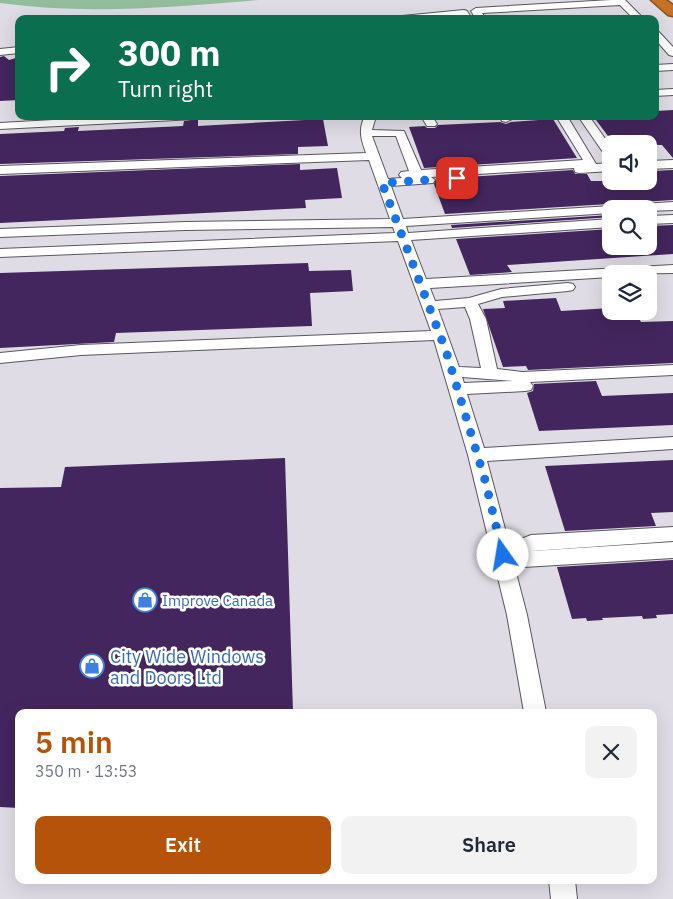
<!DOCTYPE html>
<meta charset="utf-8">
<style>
body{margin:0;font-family:"IBM Plex Sans",sans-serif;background:#f2f2f3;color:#1f2937;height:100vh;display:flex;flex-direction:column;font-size:19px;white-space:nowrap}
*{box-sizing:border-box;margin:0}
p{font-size:16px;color:#747a83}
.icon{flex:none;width:28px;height:28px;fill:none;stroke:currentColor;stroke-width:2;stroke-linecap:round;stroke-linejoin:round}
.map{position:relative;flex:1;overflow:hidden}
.side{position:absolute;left:15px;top:709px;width:642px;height:175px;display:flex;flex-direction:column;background:#fff;border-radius:10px;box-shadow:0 5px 20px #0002}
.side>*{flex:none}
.top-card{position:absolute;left:15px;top:15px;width:644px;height:105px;border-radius:10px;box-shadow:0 5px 20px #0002;background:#0b6e4f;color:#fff;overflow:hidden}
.fabs{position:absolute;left:602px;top:135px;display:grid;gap:10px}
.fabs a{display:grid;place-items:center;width:55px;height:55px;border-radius:10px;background:#fff;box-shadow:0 5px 20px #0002;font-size:25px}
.pin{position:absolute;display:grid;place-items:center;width:42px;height:42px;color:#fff;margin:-21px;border-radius:10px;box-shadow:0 2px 8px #0006}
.me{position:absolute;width:55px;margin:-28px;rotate:347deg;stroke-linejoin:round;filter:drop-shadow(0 0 4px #0008)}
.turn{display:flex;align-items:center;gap:18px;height:105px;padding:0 20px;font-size:22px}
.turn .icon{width:65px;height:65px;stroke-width:2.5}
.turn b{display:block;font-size:35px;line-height:42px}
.round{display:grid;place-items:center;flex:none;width:52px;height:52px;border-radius:10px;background:#f2f2f3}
.summary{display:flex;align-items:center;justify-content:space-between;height:85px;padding:0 20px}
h1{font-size:30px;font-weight:600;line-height:38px;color:#b45309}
.cta{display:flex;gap:10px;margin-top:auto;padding:10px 20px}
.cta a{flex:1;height:58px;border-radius:10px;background:#b45309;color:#fff;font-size:20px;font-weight:600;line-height:58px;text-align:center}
.cta a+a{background:#f2f2f3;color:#1f2937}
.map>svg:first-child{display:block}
.green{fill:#93be9d}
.building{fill:#43265d}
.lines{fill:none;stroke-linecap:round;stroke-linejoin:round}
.minor-casing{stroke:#5a565e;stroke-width:2}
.highway-casing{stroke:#85501f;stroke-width:3}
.minor{fill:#fff;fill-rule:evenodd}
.highway{fill:#c47326;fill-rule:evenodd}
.route{stroke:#1a73e8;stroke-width:9;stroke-dasharray:0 16.2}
.labels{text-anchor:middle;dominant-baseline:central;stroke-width:5;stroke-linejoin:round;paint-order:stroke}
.shop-label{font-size:15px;fill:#366cbe;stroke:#fff;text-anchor:start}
.near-shop-label{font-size:18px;fill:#366cbe;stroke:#fff;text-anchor:start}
</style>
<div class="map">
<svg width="673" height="899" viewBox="0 0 673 899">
<rect width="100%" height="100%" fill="#e0dce5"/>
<path class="green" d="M0 0H258C172 7 86 15 0 3Z"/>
<path class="building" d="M4 56 9 60 19 57V100L0 101V57Z
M673 110V158L662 145 614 144 593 116H655V111Z
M198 119V126L323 119 328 146 298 147V154L0 164V134L64 131 65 128 79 127 78 131 183 126 184 121Z
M553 119 577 158 424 168 409 127 425 126 427 128H435L438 125 500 122 506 124 511 122Z
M300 164V170L337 168 342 198 305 200 306 208 0 223V176Z
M573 170 575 174H587L591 181H649V178H656L652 171 673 170V200L445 214 434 184 436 179Z
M611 215V217L452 228 451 225Z
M673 225V254L507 265 512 272 470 275 456 239 611 229V246H649V226Z
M308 263 309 271 351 270 353 291 310 293 312 326 116 333 114 342 0 348V273Z
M556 298 561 311 611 308V311H635L641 322 673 321V363L528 370 526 366 503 367 483 309 505 308 503 301Z
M596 381 602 396 673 393V425L539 431 527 393 533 391 534 384Z
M285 458 293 712H19V808L0 807V488L61 487 65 467Z
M673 460V512L651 513 656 526 565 531 545 466Z
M673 560V614L656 615 657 618 643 619 642 616 602 618 603 620 587 621 586 618 572 619 557 567Z"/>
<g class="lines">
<g class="minor-casing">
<path id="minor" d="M611 0H625L644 19H634L620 5 482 13 486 19H476L471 11 476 8Z
M464 10 467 11 472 19H463L461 16 433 19H398L402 16Z
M655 30 658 31 673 47V56L669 55 655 39Z
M19 47V53L0 55V49Z
M673 64V70L655 71V65Z
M673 89V95L655 96V90Z
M124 116H200L195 119 0 129V123Z
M365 116H376L372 130 404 131 421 170 583 160 556 116H567L596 164 611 163V171L579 173 575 172 574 168 431 177 435 180 433 183 391 186 403 219 673 202V210L649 211V209H611V213L406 226 408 233 611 219V227L411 240 426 279 673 265V273L611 274V277L430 288 435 301 469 298 501 289 568 283 573 284 575 287 573 290 568 291 502 297 478 304 486 319 497 369 522 372 673 365V375L530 382 533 386 531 390 525 391 467 394 484 448 673 437V449L487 461 509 544 531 535 673 527V541L532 551 673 542V558L524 567 514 565 527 615 546 712H524L507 615 468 455 434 340 81 355 0 363V353L81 345 431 331 398 241 0 257V249L395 233 393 227 185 230 0 237V229L185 222 390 219 369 160 0 174V166L366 153C361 139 358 130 365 116ZM372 136H396L409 171 401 172 399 175 402 178 388 179ZM465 307 470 319 481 368 459 367 438 309ZM462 377 513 381 464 383Z
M421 116H432L437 124 435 126H427Z
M499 116H510L512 119 506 122 502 121Z
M578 116H589L611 147V159L607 158Z
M673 160V168L649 169V161Z
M673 215V223L649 224V216Z
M549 880H575L577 899H551Z"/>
</g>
<g class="highway-casing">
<path id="highway" d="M651 0H666L673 5V16L668 15Z"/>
</g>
<use href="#minor" class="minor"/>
<use href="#highway" class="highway"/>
</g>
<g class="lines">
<path class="route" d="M457 178 382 183 446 351 485 480 503 555"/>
</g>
<defs>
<g id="shop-ring" transform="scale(1.25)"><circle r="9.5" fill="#fff" stroke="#3f7fe0" stroke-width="1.5"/><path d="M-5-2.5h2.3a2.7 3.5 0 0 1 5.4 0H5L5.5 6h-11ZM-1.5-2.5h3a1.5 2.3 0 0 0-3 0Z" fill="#3f7fe0"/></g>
</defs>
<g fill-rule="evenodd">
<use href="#shop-ring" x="145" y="600"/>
<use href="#shop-ring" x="92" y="666"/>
</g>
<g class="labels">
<g class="shop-label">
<text x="162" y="600">Improve Canada</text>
</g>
<g class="near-shop-label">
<text x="110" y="656">City Wide Windows<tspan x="110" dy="21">and Doors Ltd</tspan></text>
</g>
</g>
</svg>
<div class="fabs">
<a><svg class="icon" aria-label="sound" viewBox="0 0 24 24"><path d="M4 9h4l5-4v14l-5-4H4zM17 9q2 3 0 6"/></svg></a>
<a><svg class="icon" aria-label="search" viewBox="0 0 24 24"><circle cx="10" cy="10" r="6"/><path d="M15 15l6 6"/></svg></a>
<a><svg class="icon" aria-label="layers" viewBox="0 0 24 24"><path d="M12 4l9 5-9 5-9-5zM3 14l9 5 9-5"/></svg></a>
</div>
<div class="pin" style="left:457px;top:178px;background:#d93025"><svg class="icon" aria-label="arrive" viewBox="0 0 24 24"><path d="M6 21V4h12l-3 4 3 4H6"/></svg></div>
<svg class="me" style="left:503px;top:555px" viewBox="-20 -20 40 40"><circle r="19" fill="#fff"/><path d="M0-13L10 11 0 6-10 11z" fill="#1a73e8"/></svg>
<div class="top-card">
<div class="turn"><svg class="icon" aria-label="right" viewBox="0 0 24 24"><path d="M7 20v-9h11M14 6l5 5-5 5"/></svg><div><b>300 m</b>Turn right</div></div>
</div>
<section class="side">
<div class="summary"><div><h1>5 min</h1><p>350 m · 13:53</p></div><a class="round"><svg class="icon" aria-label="close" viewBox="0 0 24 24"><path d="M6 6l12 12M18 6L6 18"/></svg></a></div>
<div class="cta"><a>Exit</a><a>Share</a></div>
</section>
</div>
